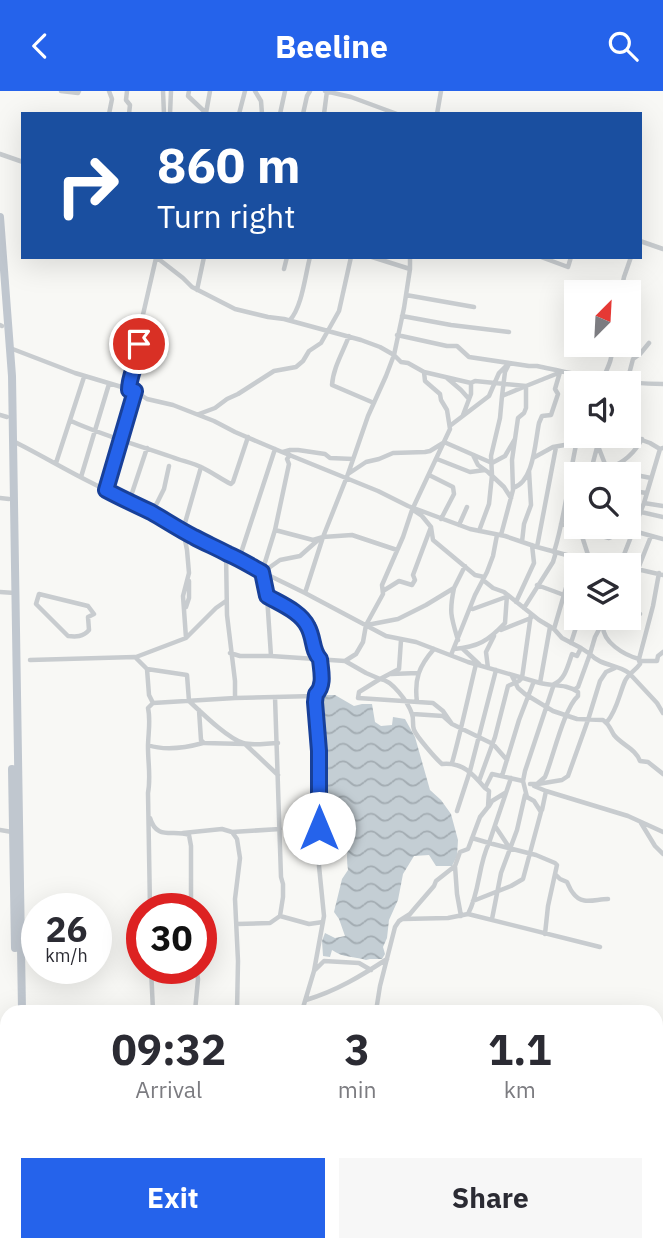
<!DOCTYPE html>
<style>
body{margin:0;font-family:"IBM Plex Sans",sans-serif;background:#f7f7f7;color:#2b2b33;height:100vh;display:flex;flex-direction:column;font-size:26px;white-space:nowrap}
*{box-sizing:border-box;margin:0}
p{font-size:23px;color:#7c7c81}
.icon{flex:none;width:38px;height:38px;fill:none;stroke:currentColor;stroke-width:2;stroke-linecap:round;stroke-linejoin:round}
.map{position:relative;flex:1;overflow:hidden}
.sheet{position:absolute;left:0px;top:914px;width:663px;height:247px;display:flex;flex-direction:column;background:#fff;border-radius:21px 21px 0 0;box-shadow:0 7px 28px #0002}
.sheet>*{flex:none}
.banner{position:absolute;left:21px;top:21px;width:621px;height:147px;border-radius:0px;box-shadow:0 7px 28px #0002;background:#1a4fa0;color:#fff;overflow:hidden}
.needle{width:46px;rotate:24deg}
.buttons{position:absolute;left:564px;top:189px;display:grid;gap:14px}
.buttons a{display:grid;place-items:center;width:77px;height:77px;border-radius:0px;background:#fff;box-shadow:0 7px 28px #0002;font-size:35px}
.speed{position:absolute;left:21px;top:802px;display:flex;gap:14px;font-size:35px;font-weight:700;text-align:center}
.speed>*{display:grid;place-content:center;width:91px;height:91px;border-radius:50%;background:#fff;box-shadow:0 7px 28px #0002;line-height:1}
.speed small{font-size:18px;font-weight:400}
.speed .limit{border:10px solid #d22;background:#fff;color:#111}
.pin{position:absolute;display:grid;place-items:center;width:60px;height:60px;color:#fff;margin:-30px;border:4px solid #fff;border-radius:50%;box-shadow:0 2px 7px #0007}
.me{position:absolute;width:77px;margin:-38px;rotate:0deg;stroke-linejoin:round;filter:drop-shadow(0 0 5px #0008)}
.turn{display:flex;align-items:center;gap:24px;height:147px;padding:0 21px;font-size:32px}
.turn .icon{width:91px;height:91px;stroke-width:2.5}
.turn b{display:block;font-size:49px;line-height:60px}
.eta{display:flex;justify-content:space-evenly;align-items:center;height:119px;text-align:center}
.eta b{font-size:42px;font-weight:700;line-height:49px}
.primary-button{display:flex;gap:14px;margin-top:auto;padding:14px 21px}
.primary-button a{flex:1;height:80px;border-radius:0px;background:#2563eb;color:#fff;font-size:28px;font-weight:700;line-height:80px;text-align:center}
.primary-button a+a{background:#f7f7f7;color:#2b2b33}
header{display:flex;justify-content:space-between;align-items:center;height:91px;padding:0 21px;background:#2563eb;color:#fff;font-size:32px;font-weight:700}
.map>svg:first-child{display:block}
.water{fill:url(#water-waves)}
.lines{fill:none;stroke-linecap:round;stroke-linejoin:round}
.minor{stroke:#c8cccf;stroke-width:4.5}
.highway{stroke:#c0c7cf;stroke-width:8}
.route-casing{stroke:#184099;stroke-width:18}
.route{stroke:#2563eb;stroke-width:12}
</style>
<header><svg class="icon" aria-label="back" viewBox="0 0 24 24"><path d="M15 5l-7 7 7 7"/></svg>Beeline<svg class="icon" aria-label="search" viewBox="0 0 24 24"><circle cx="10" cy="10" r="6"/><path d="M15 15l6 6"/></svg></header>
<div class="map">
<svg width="663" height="1160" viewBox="0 0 663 1160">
<defs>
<pattern id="water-waves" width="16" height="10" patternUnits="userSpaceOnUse" patternTransform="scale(1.75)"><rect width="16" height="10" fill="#c4ced4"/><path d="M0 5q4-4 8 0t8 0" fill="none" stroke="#a3acb2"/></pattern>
</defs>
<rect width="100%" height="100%" fill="#f8f8f5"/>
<path class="water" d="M320 604H335L354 615 362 613H372L375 631 381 635 392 634 393 626 405 628 415 646 430 699 441 709 451 723 458 749 457 765 452 775H436L429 764 414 765 403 783 398 809 389 829 387 847 383 856 385 863 382 868H370L366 869C354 865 343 867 332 859L330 866 323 865 322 850 325 842 335 847 345 845 339 828 334 821 342 788 348 779C346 766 347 750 352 738L343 719 338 718 333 722 335 729 342 734 340 747 333 748 325 744 322 740 325 720 321 705 322 675 319 625C320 618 318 611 320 604Z"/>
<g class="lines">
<path class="minor" d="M61 0 78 2 79 0
M109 0 112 8 109 23
M127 0 126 9 130 14 129 23
M163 0 164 23
M189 0 188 5 206 22 210 0
M255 0 261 10 262 23
M325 0 351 6 397 23
M170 23 171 0
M239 23 245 0
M280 23 285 0
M303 23 307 5 310 0
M324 23 327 0
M437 23 441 0
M0 63 23 71
M640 150 663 158
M156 166 183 187 192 196 235 218 268 226 284 228 361 249 380 256 394 264 401 271 408 272 424 281 471 292 475 290 526 295 561 281
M372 166 410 178
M541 166 568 176 571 166
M284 178 287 166
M197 199 204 166
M621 201 624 186 631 166
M406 204 474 216
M402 225 451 234 509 241
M290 229C302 216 305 185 310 166
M0 234 2 235
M397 244 447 255H457L469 266 529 275H537C578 284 620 293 663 293
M349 245C343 261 333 277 332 294L374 312
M10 257 75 282 135 300 147 308 173 314 214 330 235 341 282 361 378 400 408 415 470 438 505 445 537 456 585 469 619 474
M447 287 461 299 469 308
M627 291 633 268 640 263 649 252
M579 292 580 284
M601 292C606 280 613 268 613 254
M129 299 132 282 138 268 142 228 156 167
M576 309V317
M199 323 215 317 227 308 238 303 274 280 296 276 303 270 309 260 321 252 339 220 351 166
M0 324 7 326
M463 324 471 303V292
M71 330C104 345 138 354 172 366 182 370 194 372 203 377 213 382 221 388 231 393L233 391 248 346
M451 334 489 305 499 282 505 276
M628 344 650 352 660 358
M13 350C39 363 64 378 90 391 111 402 133 411 153 422 189 443 225 461 262 481
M444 351 492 372
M598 355 605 373 611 376C625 371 635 361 642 348
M283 361 290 359H298L325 363 330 367 353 368
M473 364 478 374 488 381 504 396 511 407
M533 367 553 356 576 352
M437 368 470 381 485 379
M56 372 84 286
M492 372 505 365 515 348
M201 376 183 439 187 459 189 482 183 505 186 547 216 517 226 510
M348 383 366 371 379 368 393 362 425 361 430 360 443 352
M590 383 600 345
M601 383 605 378 651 387
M429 384 453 396 454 403 441 428
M81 386 109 293
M513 397C534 391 535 351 539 332L542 325 551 324 558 303 555 298 560 281
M106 399 135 300
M628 399 646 402
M0 407 9 408
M129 411 147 357
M644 412 663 415
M628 418 663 426
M413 419 422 425 431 436 433 449 475 484 484 486
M152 422 164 398 169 375
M561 433 580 438
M459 434 467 416
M275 439 313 449 323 446 352 444 397 459
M479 440 489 413 492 384 491 365 500 327 502 305
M501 444 513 399 512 369 518 327 524 322 526 317V295L502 305 505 281 509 273
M522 451 524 433 531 414 529 380
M537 456 556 356
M554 461C566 423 569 383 578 345
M226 462 227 524 235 590V607L315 605
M239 468 275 358
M590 470 580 439 609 447 630 439 663 448
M620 474 644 412 660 358 663 357
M628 476 663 484
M262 481 275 439 289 373 287 368 290 364
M263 481 280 469 300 465 318 449
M483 489 493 497 504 501 539 529 554 538 562 547 581 557
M537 494 564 504
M454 497C449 521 451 526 458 549
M383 500 399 490 412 494 415 489 413 484 431 436
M0 501 15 502
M305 502 386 545 416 551 468 571 540 592C553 595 567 593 578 601V605C564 617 553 667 545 686L537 693H530
M39 503 88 515 94 523 88 526 89 539C83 546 76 546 68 545L36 513Z
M267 505 271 565 345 570 356 563 363 551 366 534 383 503 382 494 403 446 412 419 450 338 447 319 441 309 440 303 425 290 424 281
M516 511 534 472 532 454
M186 516 189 507V490
M470 517 473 518 506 506
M524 517 553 471 556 461
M628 520 640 523
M629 520 638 478 651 445
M367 534 398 528 426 514 454 497 465 475
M603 534C602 551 624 564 639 568L653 515 659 482
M554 538 575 466
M501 539 531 527
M401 549 399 578 380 588C392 589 408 611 412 623 414 628 412 634 414 639 417 646 436 668 442 673 463 671 473 683 485 697L492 683 523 690
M571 552 579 527
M454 558C478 556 488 550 505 532L507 504
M463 558 479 573
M230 562 240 565H271
M451 564 475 504 487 481 493 465 497 444
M136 566 186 547
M30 569 135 566 147 578 149 604 153 612 235 607
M345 570 366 582 380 588 359 601 358 607 433 612 443 620 452 633
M639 570H657L658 565 663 561
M488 577 486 561 494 545
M147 578 187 584 189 610C202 622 227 647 243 652 253 655 267 652 278 652
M391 583 418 582
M512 585 518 597 525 603 553 620 577 628 603 629C610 634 610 638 614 644 622 654 636 658 640 670L648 671 663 683
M540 592 550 536
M575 598 578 596 590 563C601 575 616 573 629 582L657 612 663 622
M417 611C414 588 419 575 434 558
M199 619 201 649 204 652 245 653 278 684
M413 623 443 625 452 633 493 653 507 669
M607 631C617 619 619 604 625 590 629 582 635 580 640 573
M148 654C165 660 185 657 203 652
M452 672C461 640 468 606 476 573
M502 685 519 629 534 590
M511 687 489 752 536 764 555 772 557 774 555 783 560 788 567 791C569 795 570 799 573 802 582 815 595 808 608 808
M479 690 495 646 508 595 519 590 522 587 531 523
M538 693 562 689 568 685 588 629 600 590 606 581 615 577
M534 695 546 700 542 719
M546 700 628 725 663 741
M489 715 492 710 505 702
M457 720 470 680 496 579
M150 727C157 750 173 738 189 744L191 755V817
M641 732 655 755 663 763
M495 735 509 756
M0 739 12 741
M232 741 280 738
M183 742 222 738 232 741 237 748 240 767 235 808 238 870 237 920
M455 775 457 803 461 825
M473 810 511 795 523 788 541 721 534 710 527 706 523 690 525 680 554 593C565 589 568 574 572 563L577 565 581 557 590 563 595 546 605 527
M150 817 148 702C151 686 148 673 148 656 148 643 151 630 148 617L153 612
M468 823 600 856
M280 825 309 833 323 831
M403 828 448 827 468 823C480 801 478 774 489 752L472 747
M492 828 501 782 517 739 525 704
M237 833 270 832 280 825 283 806V793L281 786 275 606
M545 843 548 815 555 783
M151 877 153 920
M315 879 324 870 359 872 371 879
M306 909C336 900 361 885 387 868
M195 920 198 888 196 877
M302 920 314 880 324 825 319 775V660L315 611 316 603C325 594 321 580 320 568 312 560 314 547 308 536 301 521 281 513 267 505L262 481 305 502 323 446 348 383 368 325 386 285 394 264 404 217 410 178V166
M376 920 380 895 395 836 399 830 410 823 415 817 434 795 436 790 455 775 460 761 468 758 480 726 488 716 489 700 485 697
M0 999 7 1000
M656 1003 663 986
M656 1024 663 1023
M0 1031 7 1032
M656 1086 663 1089
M125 1153V1160
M169 1153 180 1160
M26 1154 44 1160
M151 1160 156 1153
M251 1160 252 1153
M347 1160 348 1153
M557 1160 562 1153"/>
<path class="highway" d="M0 126 12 285 22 920
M12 678 15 857
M21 1153V1160"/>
</g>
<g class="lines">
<g class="route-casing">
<path id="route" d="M139 253C139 270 129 283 129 299L135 300 106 399C121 407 136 414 151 421 165 429 180 439 194 446 205 452 217 457 228 463 240 468 251 475 262 481L267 505C281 513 301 521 308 536 314 547 312 560 320 568 321 580 325 594 316 603L315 611 319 660V737"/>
</g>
<use href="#route" class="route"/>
</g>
</svg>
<div class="buttons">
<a><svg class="needle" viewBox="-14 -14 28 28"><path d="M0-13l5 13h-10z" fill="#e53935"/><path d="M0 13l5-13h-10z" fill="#7c7c81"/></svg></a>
<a><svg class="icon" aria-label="sound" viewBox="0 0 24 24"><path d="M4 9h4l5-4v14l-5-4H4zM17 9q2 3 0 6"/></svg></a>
<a><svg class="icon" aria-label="search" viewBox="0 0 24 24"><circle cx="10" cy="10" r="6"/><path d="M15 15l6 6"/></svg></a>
<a><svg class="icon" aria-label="layers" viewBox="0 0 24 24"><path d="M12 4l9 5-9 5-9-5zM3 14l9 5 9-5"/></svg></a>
</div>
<div class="speed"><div>26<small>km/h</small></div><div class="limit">30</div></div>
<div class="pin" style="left:139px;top:253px;background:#d93025"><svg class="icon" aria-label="arrive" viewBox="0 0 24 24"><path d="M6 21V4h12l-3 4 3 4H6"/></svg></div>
<svg class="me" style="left:319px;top:737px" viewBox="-20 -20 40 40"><circle r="19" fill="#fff"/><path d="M0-13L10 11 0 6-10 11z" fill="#2563eb"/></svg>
<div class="banner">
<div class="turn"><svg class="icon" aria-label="right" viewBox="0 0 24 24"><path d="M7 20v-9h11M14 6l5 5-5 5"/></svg><div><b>860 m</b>Turn right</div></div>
</div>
<section class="sheet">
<div class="eta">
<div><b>09:32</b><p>Arrival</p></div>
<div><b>3</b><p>min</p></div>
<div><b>1.1</b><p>km</p></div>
</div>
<div class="primary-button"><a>Exit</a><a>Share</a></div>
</section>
</div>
